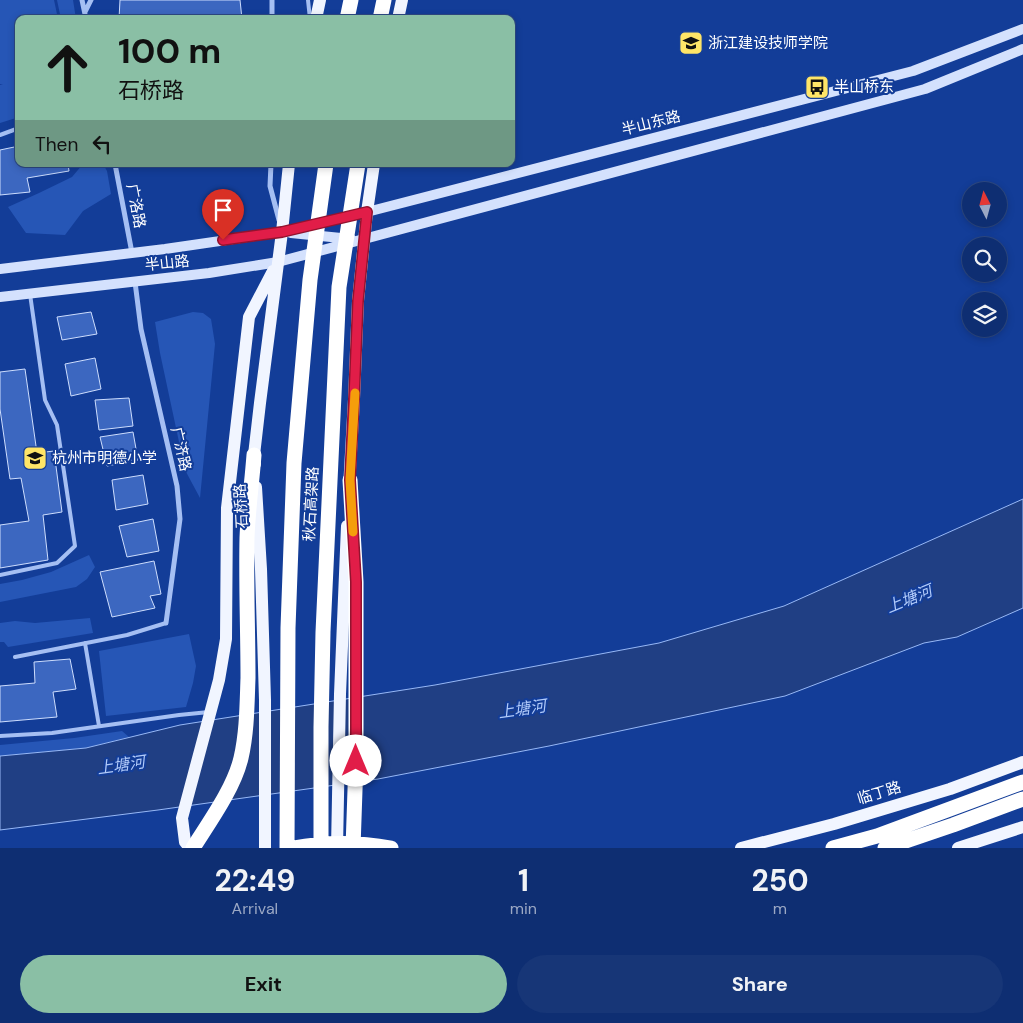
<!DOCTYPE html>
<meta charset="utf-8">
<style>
body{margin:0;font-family:"DM Sans","Noto Sans SC",sans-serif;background:#173677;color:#f1f3f6;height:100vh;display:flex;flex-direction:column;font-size:19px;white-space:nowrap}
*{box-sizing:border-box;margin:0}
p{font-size:16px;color:#9ba8c4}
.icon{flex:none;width:28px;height:28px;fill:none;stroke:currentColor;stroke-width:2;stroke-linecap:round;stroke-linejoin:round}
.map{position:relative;height:848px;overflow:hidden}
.panel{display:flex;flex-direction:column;background:#0e2e72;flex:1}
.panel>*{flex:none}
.top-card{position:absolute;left:15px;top:15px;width:500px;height:152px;border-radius:10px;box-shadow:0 2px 8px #0003,0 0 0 1px #2e4a84;background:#8abfa5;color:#111;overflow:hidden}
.needle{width:32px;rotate:354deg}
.buttons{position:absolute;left:962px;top:182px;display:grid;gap:10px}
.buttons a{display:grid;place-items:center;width:45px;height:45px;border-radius:50%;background:#0e2e72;box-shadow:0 2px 8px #0003,0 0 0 1px #2e4a84;font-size:25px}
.pin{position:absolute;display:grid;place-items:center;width:42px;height:42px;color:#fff;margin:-51px -21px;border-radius:50% 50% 50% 0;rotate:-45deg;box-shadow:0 0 5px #0007}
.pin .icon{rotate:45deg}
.me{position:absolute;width:55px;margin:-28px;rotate:0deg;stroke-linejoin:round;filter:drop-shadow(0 0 4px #0008)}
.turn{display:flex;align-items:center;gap:18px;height:105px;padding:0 20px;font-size:22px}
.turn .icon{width:65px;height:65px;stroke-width:2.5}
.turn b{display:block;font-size:35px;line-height:42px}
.then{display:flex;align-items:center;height:48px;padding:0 20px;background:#0003;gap:10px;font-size:19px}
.eta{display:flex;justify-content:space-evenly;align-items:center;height:85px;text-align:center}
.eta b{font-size:30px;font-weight:700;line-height:35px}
.cta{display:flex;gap:10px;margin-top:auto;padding:10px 20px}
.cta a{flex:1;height:58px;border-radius:30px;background:#8abfa5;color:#111;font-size:20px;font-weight:700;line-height:58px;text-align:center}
.cta a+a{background:#173677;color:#f1f3f6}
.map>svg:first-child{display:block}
.green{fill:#2656b6}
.water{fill:#203f84;stroke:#97b8f6}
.building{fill:#3c67c0;stroke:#cdddfd}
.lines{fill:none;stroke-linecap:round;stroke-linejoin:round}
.lane{stroke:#a5bff3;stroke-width:4}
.street{stroke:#a5bff3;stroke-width:5}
.secondary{stroke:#d4e1fd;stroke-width:10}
.primary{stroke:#f1f5ff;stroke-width:12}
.highway{stroke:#fff;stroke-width:15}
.route-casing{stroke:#92132f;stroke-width:12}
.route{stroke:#e11d48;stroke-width:9}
.slow{stroke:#f59e0b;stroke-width:9}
.labels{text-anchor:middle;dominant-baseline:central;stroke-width:4;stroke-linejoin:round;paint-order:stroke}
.poi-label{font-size:15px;fill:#fff;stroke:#133d98;text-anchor:start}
.street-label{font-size:15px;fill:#fff;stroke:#133d98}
.water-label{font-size:16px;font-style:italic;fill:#b1caf9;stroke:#133d98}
</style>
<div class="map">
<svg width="1023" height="848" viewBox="0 0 1023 848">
<rect width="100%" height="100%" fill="#133d98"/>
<path class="green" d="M0 0H54L58 19H19V117L0 123V85H3L0 84Z
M57 0H73L76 19H61Z
M83 164H103L107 171 111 194 83 211 65 235 26 233 8 207 39 193 72 177Z
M193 312 203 313 211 319 215 344 200 498 185 470 160 353 155 322Z
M89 555 95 567 87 579 76 587 0 602V584L22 580 51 572Z
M90 618 93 633 8 647 4 642H0V623L15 621 35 623Z
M189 634 196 666 193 683 186 707 106 716 99 651Z
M122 731 129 737 86 748 0 756V745L74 738Z"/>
<path class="water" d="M1023 499V608L957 637 924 643 785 696 549 746 378 779 158 810 0 830V756L86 748 180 725 435 685 659 643 784 606Z"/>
<path class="building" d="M120 0H240L242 19H119Z
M19 146V164H68L69 171 27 178 30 192 0 195V150Z
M91 312 97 334 62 340 57 317Z
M95 358 101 389 71 396 65 364Z
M25 369 37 453 54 451 62 512 43 515 48 560 0 568V525L29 521 21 478 10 479 0 409V372Z
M129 398 133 426 99 430 95 400Z
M133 432 138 460 107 466 100 437Z
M143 475 148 504 116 510 112 480Z
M153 519 159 551 127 557 119 526Z
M154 561 161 594 150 596 155 608 112 617 100 572Z
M70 659 76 689 53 692 57 717 0 722V686L35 683 34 662Z"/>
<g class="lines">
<path class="lane" d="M308 0 310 19
M0 135 19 128
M0 575 57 563 75 546 57 425 45 400 30 294
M85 643 99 726
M15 657 127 635 166 623
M0 736 52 733 179 715 209 712"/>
<path class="street" d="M82 0 86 19
M272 0V19
M85 12 91 0
M115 164 132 253
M271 164 270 186 279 220
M135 282 141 329 177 486 180 519 166 623"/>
<path class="secondary" d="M291 233 351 239
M0 269 165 249 282 232 367 212 913 71 1023 29
M0 297 209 273 278 262 925 89 1023 49"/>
<path class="primary" d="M316 19 320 0
M398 19 402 0
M255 464 254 455 260 403 282 232 289 164
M256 487 261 569 265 700V848
M349 488 354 399 358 301 367 212 374 164
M190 848 185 842 182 818 219 680 226 639 227 508 249 317 273 271
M337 848 340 694 347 526
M741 848 834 824 950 789 1023 762
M958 848 1023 827"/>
<path class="highway" d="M347 19 351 0
M380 19 384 0
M350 480 356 582V761L353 848
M193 848C210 821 234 788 241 758 247 732 247 705 248 678 248 632 246 585 247 538 248 510 252 482 254 455
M287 848 288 628 294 463 310 280 326 164
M293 848C325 842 359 842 391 848
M321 848V727L323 632 339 287 358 164
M833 848 877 836 1023 782
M885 848 953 825 1023 799"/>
</g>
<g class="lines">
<g class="route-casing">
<path id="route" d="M223 240 282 232 367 212 358 301 354 399 350 480 356 582V761"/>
</g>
<use href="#route" class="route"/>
<path class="slow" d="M353 532 350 480 355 393"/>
</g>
<defs>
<g id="university-square" transform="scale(1.25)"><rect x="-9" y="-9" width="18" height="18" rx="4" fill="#ffe567" stroke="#133d98"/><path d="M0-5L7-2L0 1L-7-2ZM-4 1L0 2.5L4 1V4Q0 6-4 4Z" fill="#111"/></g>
<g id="bus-square" transform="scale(1.25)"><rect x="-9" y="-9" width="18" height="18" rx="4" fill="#ffe567" stroke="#133d98"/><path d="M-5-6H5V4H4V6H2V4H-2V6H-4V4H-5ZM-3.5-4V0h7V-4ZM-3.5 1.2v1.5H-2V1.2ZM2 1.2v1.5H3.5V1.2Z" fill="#111"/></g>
<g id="school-square" transform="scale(1.25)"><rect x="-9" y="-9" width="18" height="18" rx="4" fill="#ffe567" stroke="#133d98"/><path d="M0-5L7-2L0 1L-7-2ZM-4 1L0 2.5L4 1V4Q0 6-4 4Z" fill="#111"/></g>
</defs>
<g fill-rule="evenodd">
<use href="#university-square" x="691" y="43"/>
<use href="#bus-square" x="817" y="87"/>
<use href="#school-square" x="35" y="458"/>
</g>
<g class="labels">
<g class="poi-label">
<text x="708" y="43">浙江建设技师学院</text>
<text x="834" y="87">半山桥东</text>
<text x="52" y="458">杭州市明德小学</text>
</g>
<g class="street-label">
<text transform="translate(651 123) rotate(-14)">半山东路</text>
<text transform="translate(136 206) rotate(79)">广洛路</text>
<text transform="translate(167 263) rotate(-6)">半山路</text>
<text transform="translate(181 449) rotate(77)">广济路</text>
<text transform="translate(311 504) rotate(-87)">秋石高架路</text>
<text transform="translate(241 506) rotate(-93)">石桥路</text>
<text transform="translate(879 793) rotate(-17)">临丁路</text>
</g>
<g class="water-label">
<text transform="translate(909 599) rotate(-22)">上塘河</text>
<text transform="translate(522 709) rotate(-8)">上塘河</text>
<text transform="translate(121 765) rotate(-8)">上塘河</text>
</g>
</g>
</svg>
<div class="buttons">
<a><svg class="needle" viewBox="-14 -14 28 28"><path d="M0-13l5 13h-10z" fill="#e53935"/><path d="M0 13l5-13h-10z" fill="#9ba8c4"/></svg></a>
<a><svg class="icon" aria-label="search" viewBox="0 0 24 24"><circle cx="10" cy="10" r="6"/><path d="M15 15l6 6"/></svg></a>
<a><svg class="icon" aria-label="layers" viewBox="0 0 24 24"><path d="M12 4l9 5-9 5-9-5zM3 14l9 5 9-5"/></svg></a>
</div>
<div class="pin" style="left:223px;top:240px;background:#d93025"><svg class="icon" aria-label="arrive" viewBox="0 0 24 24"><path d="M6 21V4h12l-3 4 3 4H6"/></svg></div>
<svg class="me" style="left:356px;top:761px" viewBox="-20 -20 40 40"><circle r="19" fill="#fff"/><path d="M0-13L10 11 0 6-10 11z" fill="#e11d48"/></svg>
<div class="top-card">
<div class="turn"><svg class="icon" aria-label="ahead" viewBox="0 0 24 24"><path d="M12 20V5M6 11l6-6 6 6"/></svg><div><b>100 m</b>石桥路</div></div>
<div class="then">Then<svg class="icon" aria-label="left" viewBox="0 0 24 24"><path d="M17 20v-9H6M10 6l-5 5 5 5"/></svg></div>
</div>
</div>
<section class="panel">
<div class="eta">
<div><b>22:49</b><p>Arrival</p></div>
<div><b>1</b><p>min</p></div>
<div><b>250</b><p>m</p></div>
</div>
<div class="cta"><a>Exit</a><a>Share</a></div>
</section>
